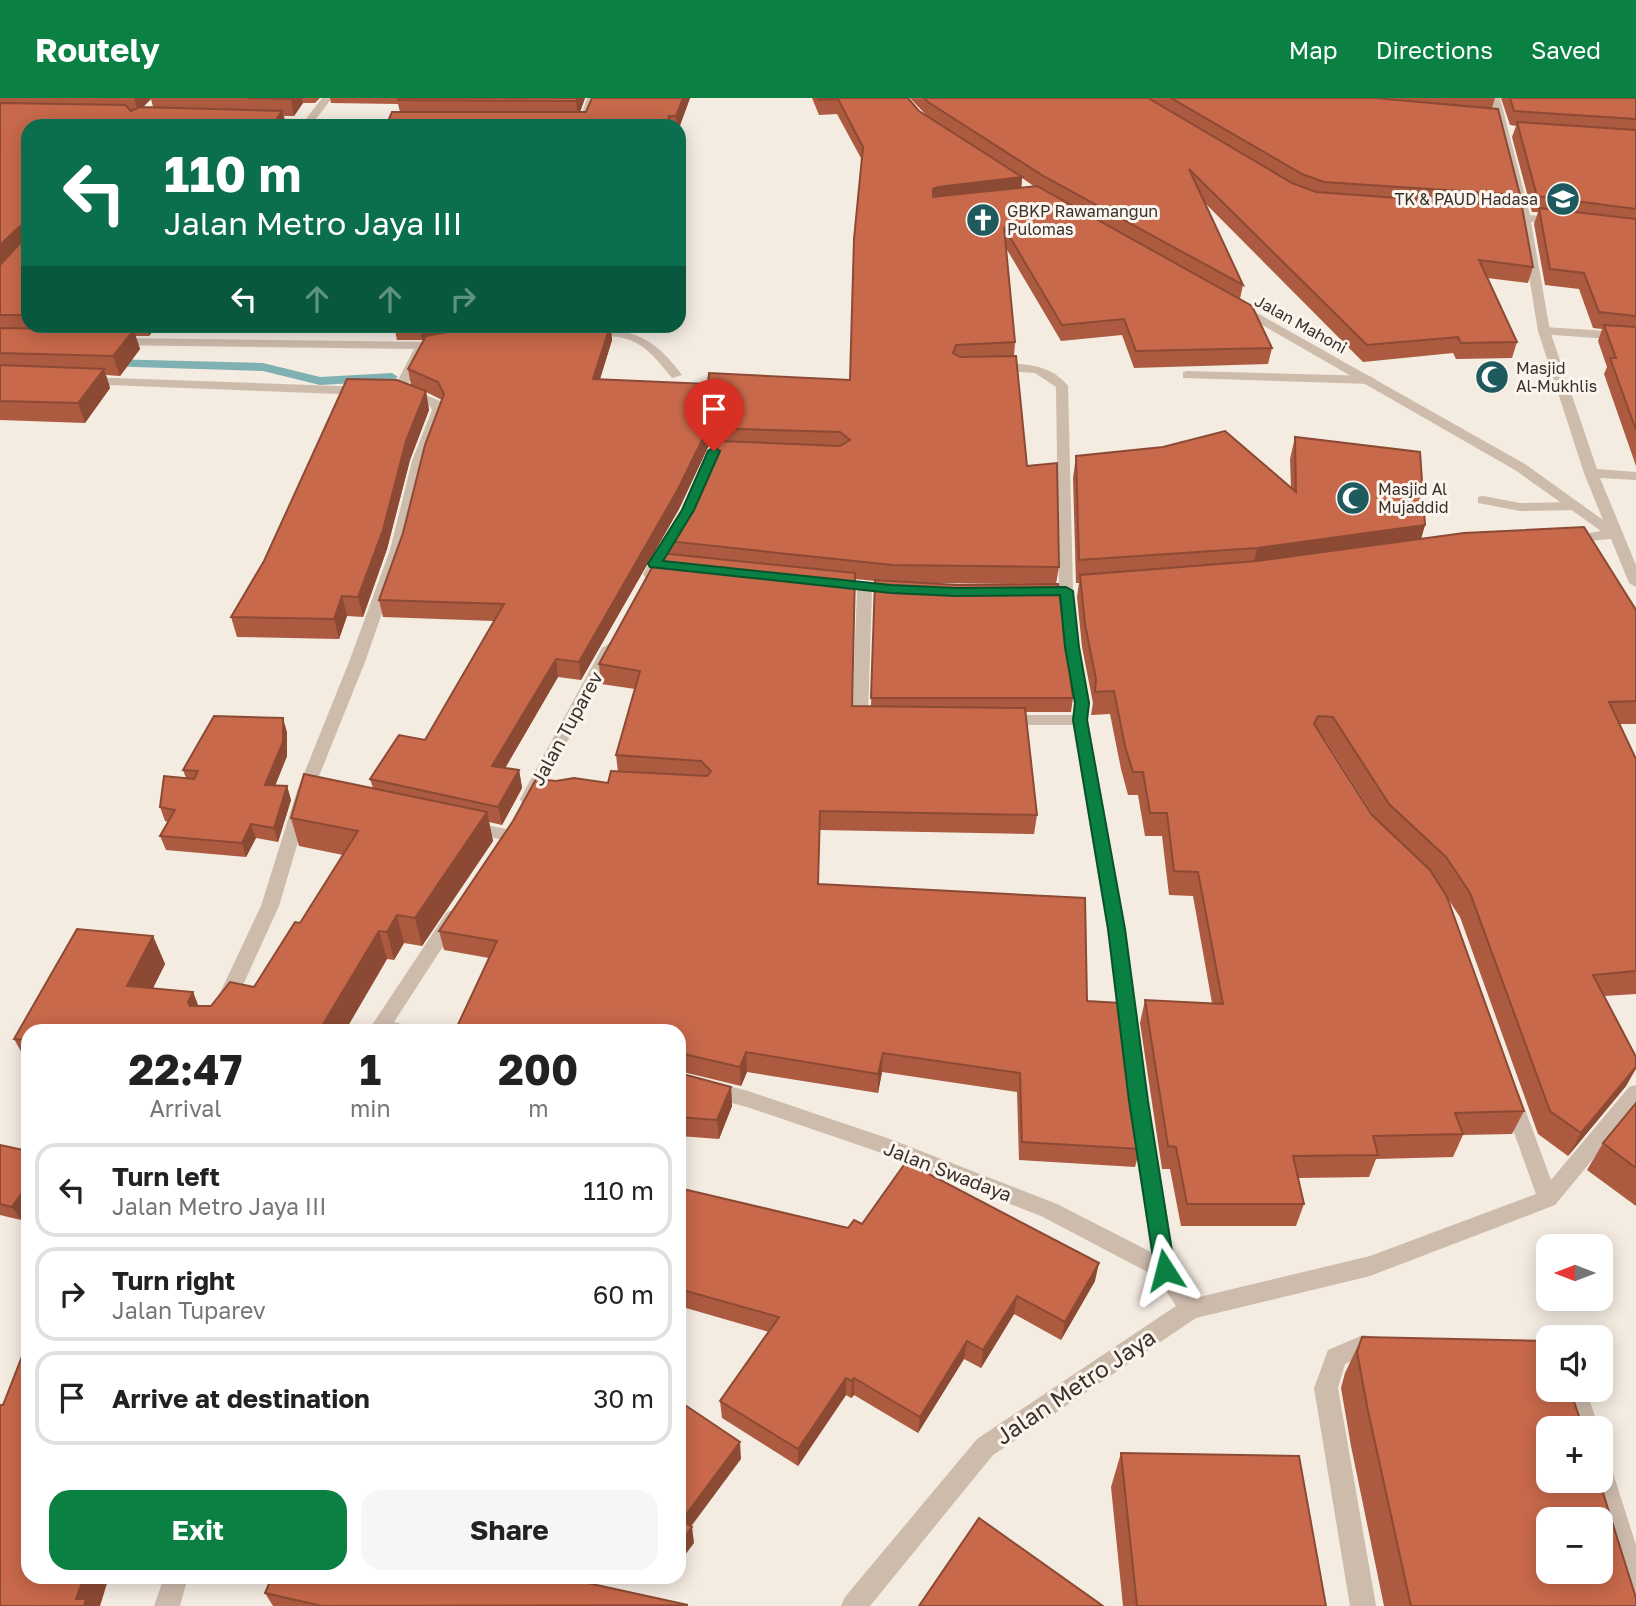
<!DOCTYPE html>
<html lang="en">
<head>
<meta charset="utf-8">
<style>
	body { margin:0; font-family:"Golos Text",sans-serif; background:#f6f6f6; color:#222; height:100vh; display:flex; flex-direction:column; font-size:26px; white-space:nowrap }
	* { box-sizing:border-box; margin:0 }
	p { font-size:23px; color:#767676 }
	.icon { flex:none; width:38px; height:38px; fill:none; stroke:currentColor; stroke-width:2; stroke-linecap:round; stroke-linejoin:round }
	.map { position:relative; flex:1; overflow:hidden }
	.drawer { position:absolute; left:21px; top:926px; width:665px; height:560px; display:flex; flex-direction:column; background:#fff; border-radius:21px; box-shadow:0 4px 18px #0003 }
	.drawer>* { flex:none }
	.guide { position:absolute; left:21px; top:21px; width:665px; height:214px; border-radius:21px; box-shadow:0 4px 18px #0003; background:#0b6e4f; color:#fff; overflow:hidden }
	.needle { width:46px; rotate:270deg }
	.tools { position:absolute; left:1536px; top:1136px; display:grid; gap:14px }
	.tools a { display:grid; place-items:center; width:77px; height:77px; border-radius:14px; background:#fff; box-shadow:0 4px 18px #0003; font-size:35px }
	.pin { position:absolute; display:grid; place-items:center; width:60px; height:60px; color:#fff; margin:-72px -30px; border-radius:50% 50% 50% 0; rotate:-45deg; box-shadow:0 0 7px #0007 }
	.pin .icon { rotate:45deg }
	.me { position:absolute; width:77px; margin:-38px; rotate:351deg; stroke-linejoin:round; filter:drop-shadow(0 0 5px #0008) }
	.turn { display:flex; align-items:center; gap:24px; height:147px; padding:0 28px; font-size:32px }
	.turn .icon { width:91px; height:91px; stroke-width:2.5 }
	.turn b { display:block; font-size:49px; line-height:60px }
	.lanes { display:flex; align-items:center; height:66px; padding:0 28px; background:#0003; justify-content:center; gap:35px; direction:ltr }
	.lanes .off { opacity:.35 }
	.eta { display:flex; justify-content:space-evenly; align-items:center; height:119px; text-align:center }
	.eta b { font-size:42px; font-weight:700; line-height:49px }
	.button { display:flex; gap:14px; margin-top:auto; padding:14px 28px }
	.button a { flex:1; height:80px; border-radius:21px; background:#0b8043; color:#fff; font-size:28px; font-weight:700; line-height:80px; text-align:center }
	.button a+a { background:#f6f6f6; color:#222 }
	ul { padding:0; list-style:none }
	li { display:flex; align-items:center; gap:21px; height:94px; margin:0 14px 10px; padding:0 14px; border:4px solid #e0e0e0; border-radius:21px }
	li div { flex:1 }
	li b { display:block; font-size:26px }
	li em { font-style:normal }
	header { display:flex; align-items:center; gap:42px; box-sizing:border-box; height:98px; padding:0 35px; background:#0b8043; color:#fff }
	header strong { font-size:33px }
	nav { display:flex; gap:38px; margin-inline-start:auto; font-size:24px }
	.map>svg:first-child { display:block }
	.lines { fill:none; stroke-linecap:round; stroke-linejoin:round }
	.stream { fill:#7fb0b2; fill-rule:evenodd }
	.lane { fill:#cdbbac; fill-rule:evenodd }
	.street { fill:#cdbbac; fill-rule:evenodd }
	.wall { fill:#ac5a40; fill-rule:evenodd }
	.shaded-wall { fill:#8c4a34 }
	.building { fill:#c8694b; stroke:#8c4a34; stroke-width:2; fill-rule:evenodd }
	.route { fill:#0b8043; stroke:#07532c; stroke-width:2 }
	.labels { text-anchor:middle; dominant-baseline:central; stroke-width:6; stroke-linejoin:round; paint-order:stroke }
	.far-poi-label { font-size:16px; fill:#3b302b; stroke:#fbf5ee; text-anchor:start }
	.far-street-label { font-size:16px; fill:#3b302b; stroke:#fbf5ee }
	.street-label { font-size:19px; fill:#3b302b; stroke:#fbf5ee }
	.near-street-label { font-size:23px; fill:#3b302b; stroke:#fbf5ee }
</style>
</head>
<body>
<header>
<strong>Routely</strong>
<nav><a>Map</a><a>Directions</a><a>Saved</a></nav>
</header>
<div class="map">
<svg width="1636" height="1508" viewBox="0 0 1636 1508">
	<rect width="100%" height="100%" fill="#f4ebe1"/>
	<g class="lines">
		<!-- stream -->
		<polygon class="stream" points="106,261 263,265 320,279 392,275 398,279 392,283 320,287 263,273 102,268 102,262"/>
		<!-- lane -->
		<g class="lane">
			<polygon points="1544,229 1624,234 1630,238 1624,242 1540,236 1540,230"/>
			<polygon points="1187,273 1370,278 1376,282 1370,286 1183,280 1183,274"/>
			<polygon points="1483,398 1520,405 1577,404 1584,408 1577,412 1520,413 1478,405 1478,399"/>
			<polygon points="1363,1237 1385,1240 1388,1247 1385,1254 1364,1257 1345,1266 1338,1290 1376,1508 1350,1508 1314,1290 1328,1252"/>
			<polygon points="1563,1292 1586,1292 1599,1330 1575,1330"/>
			<polygon points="1601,1363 1609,1367 1613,1375 1636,1447 1636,1499 1627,1495 1623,1486 1591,1382 1601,1382"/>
		</g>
		<!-- street -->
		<g class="street">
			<polygon points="322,0 332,0 316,21 409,22 414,25 409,28 262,26 257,23 262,20 306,21"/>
			<polygon points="587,0 597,0 588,28 578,28"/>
			<polygon points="1490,0 1500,0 1530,117 1558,120 1563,123 1558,126 1531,124 1550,233 1597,371 1636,374 1636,382 1600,380 1636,467 1636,489 1629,485 1611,441 1564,445 1564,439 1601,433 1515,372 1231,209 1241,206 1525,366 1603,422 1584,375 1538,233 1520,123 1497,118 1502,115 1519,116"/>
			<path d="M588 229C635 232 654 239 682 277L672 280C657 262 643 242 618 239 607 237 595 238 584 236L582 233Z"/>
			<polygon points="115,240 430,244 436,248 426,252 407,289 440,303 444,312 426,363 404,452 365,564 313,693 279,808 222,933 202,933 261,808 297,693 349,564 390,452 412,363 432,312 430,308 402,299 394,290 414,251 111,247 109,244"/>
			<path d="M995 265C1022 266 1050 265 1068 288L1073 493 1079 549 1090 605 1088 622 1125 831 1148 1003 1176 1169 1195 1200 1370 1158 1536 1096 1502 1001 1505 995 1512 993 1519 995 1551 1082 1629 989 1636 987V1009L1555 1107 1370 1178 1196 1220 993 1357 870 1508H841L845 1499 977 1341 1176 1208 1157 1179 1041 1118 876 1053 747 1009 679 991V975L748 993 890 1041 1057 1106 1151 1154 1128 1003 1107 831 1073 627H1003L995 622 1003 617H1073L1074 605 1063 549 1059 493 1056 289 1035 275 991 272V266Z"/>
			<polygon points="86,279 366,289 372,293 366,297 82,286 82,280"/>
			<polygon points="714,349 739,350 746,354 739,358 719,357 695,412 657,476 655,479 645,479 643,476 681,412 707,353"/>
			<polygon points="830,481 896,487 903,491 896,495 872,493 868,617 876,618 878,622 876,626 860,627 852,622 857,492 825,488 825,482"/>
			<polygon points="610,545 618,550 536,701 534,705 522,705 520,701 602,550"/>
			<polygon points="469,723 514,733 517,737 508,743 463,733 460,729"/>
			<polygon points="453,812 459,814 462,819 394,924 409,928 412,933 368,933 447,814"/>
			<polygon points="164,1479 188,1479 180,1508 154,1508"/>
		</g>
	</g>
	<!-- wall -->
	<g class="wall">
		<path d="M0 0H320L315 5H303L294 18H284L286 28H28V228H157L149 238H135L140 251 120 278 106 277 110 290 85 325 0 322ZM151 1 153 9H143Z"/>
		<polygon points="330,0 585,0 580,14 586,14 592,0 690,0 679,30 679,28 386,28 400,14 398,6 331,5"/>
		<path d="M812 0H908L919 13 926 17 910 0H1495L1492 10 1520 97 1517 109 1533 169 1528 185 1487 180 1517 244 1512 260 1456 261 1453 255 1363 264 1204 104 1243 187 1240 201 1272 250 1268 266 1134 270 1122 237 1061 243 1006 150 1015 244 1014 258 1027 368 1059 469 1056 486 1073 600 1071 614H1025L1037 717 1034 736 820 732 818 786 1087 903 1140 1051 1135 1069 1019 1062 1017 994 882 974 878 995 747 974 741 988 679 973V933L489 860 444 852 439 833 556 683 608 685 618 674 616 657 635 591 601 586 599 566 668 456 667 443 696 396 718 348 709 347 679 411 581 582 558 579 505 670 519 672 522 690 502 727 489 724 493 743 422 848 404 845 394 862 387 861 345 933H28V966L14 941 153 838 165 866 153 890 193 894 198 908H211L254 889 300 825 343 757 299 748 291 720 373 690 370 681 425 642 494 523 383 519 379 502 403 435 442 302 426 294 429 312 410 362 387 451 363 519 347 518 339 541 237 539 231 519 411 287 408 271 424 242H397L394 228H617L616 230H611L612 242 600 281 708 286 850 282 862 62 837 16 819 17ZM1022 80 1035 89 1021 90ZM855 481 875 483 871 608H852ZM922 485 1031 486 957 487Z"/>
		<polygon points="1501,0 1636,0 1636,368 1604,276 1607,269 1598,243 1602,231 1593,230 1579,191 1545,187 1534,126 1538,114 1532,114 1512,39 1516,28 1510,27"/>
		<path d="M1295 339 1425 427 1421 441 1636 512V626H1620L1636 661V896L1604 898 1636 959V971L1626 988 1568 1058 1538 1036 1460 819 1434 780 1524 1013 1512 1036 1463 1037 1453 1059 1376 1061 1369 1079 1298 1080 1304 1106 1296 1128H1181L1170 1071H1162L1140 925 1145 902 1212 905 1193 798 1169 797 1162 738H1145L1138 697H1128L1121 671 1110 616 1091 617 1093 605 1082 549 1077 499 1079 485H1076L1073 380 1076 358 1291 390 1290 361ZM1325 642 1326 643 1375 720 1372 717Z"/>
		<polygon points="287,634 287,658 275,687 287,688 291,702 278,744 256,740 246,759 166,752 160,738 168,724 165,723 160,709 186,680 183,672"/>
		<polygon points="679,975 731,989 732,1008 719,1041 679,1038"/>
		<polygon points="1636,1005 1636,1108 1587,1072 1603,1045"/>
		<polygon points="0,1047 21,1122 0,1117"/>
		<polygon points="679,1090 848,1130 862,1126 1095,1183 1061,1242 1014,1216 981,1270 964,1261 918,1335 854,1297 851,1300 846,1297 798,1368 722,1320 720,1303 769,1234 679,1208"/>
		<polygon points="1362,1239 1636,1508 1384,1508 1351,1348 1341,1290 1345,1275"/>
		<polygon points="1121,1355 1326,1508 1123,1508 1111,1389"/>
		<polygon points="658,1479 669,1479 665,1484"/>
		<polygon points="265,1495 688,1508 273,1508"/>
	</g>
	<!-- shaded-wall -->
	<g class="shaded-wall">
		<polygon points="134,0 151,0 151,1 138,14"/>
		<polygon points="291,0 302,0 303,5 294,18 291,1"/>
		<polygon points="578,0 585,0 578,20 576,3"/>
		<polygon points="683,0 690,0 679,30 679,28 677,28 676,18"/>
		<polygon points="282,13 286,28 272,28"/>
		<polygon points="1022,79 1021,94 932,106 933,91 938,89"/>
		<polygon points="20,128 26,146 0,172 0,147"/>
		<polygon points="146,228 157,228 149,238"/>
		<polygon points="419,228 492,228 486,230 422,242"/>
		<polygon points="610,228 612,242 595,297 593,281"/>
		<polygon points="134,232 140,251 120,278 113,258"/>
		<polygon points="104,271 110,290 85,325 78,305"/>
		<polygon points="426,293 429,312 410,362 387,451 363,519 358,499 406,343"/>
		<polygon points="708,330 709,347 679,411 581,582 579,564"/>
		<polygon points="1425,427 1418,450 1252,472 1257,450"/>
		<polygon points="342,498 347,518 339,541 334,521"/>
		<polygon points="556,561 558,579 496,686 492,668"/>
		<polygon points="283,620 287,634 287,658 270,701 265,687"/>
		<polygon points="519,672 522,690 502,727 498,709"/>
		<polygon points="287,688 291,702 278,744 274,730"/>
		<polygon points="487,714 493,743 422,848 415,820"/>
		<polygon points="251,726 256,740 246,759 242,745"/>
		<polygon points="397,817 404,845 394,862 387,834"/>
		<polygon points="379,833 387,861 345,933 319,933"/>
		<polygon points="153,838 165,866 140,916 127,888"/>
		<polygon points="193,894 204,922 200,932 188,904"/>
		<polygon points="746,954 747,974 741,988 740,969"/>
		<polygon points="883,955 882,974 878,995 878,976"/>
		<polygon points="1636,969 1626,988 1568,1058 1581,1035"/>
		<polygon points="731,989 732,1008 719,1041 717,1022"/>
		<polygon points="28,1086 28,1111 21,1122 12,1109"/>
		<polygon points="1099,1165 1095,1183 1061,1242 1065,1224"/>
		<polygon points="1017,1198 1014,1216 981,1270 983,1252"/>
		<polygon points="967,1243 964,1261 918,1335 920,1319"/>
		<polygon points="846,1280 846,1297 798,1368 798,1351"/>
		<polygon points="854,1280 854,1297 851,1300 852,1283"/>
		<polygon points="740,1344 741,1361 684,1438 682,1422"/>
		<polygon points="692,1429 694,1445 679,1465 679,1447"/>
		<polygon points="84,1479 109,1479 100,1508 82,1508 76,1501"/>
	</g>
	<!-- building -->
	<g class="building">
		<polygon points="247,0 291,0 291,1"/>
		<polygon points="399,0 578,0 576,3 398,2"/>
		<polygon points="592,0 683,0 676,18 669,18 667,28 386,28 392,14 586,14"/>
		<polygon points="818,0 908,0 919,13 1022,79 938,89 933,91 933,99 1037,88 1252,208 1272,250 1136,253 1124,221 1062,227 1004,129 1015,244 956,247 953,255 960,259 1016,258 1027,368 1057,365 1059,469 892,467 667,443 696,396 720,343 840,348 850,342 840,334 708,330 677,393 579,564 556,561 492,668 519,672 498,709 370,681 399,637 425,642 504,506 379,502 403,435 425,347 444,296 438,284 408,271 426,238 481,228 610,228 593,281 708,286 709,275 850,282 854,141 863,49 838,1 819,2"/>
		<polygon points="924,0 1148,0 1292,85 1316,94 1522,109 1533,169 1479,162 1517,244 1461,245 1458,239 1367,247 1189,71 1243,187 1045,79 928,4"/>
		<polygon points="1171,0 1375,0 1498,11 1520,97 1324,84 1302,76"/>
		<polygon points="1510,0 1636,0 1636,21 1514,13"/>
		<polygon points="0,5 125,7 131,13 140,9 282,13 272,28 28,28 28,217 0,217 0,167 24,141 24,128 20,128 0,147"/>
		<polygon points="1517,24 1636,32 1636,111 1537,98"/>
		<polygon points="1539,110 1636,121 1636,218 1599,214 1584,175 1550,171"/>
		<polygon points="1604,227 1636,229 1636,332 1610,260 1616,260"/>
		<polygon points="0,230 134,232 113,258 0,255"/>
		<polygon points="0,267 104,271 78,305 0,303"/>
		<polygon points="347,281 397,282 426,293 406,343 383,432 358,499 342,498 334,521 231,519 264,463"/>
		<polygon points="1225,333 1296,394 1295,339 1420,354 1425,427 1257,450 1079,462 1076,358 1163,349"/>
		<polygon points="1584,429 1636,512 1636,603 1609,604 1636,661 1636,873 1593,877 1636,959 1636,969 1581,1035 1550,1013 1470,795 1446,759 1389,706 1333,619 1318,618 1314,626 1372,717 1430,772 1447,799 1524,1013 1455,1015 1463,1036 1373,1038 1378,1057 1293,1058 1304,1106 1187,1106 1176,1049 1168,1048 1145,902 1223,906 1198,774 1174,773 1167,715 1150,715 1143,674 1133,674 1125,648 1114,593 1095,594 1096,581 1085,526 1080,477 1257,463 1464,435"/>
		<polygon points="660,455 855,475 852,608 1025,610 1037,717 820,713 818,786 1085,800 1087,903 1120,905 1140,1051 1022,1044 1020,975 883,955 878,976 746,954 740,969 679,955 679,933 455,933 497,843 439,833 513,723 536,681 556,683 574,680 608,685 611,673 707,678 711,673 701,663 616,657 640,573 599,566"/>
		<polygon points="875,482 957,487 1058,486 1073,600 871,600"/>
		<polygon points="214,618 283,620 283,644 265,687 287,688 274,730 251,726 242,745 160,738 175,712 160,709 164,678 194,681 198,673 183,672"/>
		<polygon points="304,676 487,714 415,820 397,817 387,834 379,833 319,933 28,933 28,942 14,941 77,831 153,838 127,888 193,894 188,904 190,908 211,908 230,884 254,889 295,824 300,825 358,733 291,720"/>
		<polygon points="679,975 731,989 717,1022 679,1019"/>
		<polygon points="1636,1005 1636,1070 1603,1045"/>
		<polygon points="0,1047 28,1053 28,1086 12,1109 0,1106"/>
		<polygon points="906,1064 1099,1165 1065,1224 1017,1198 983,1252 967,1243 920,1319 854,1280 852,1283 846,1280 798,1351 720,1303 779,1219 679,1191 679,1090 848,1130 854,1122 862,1126"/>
		<path d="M1362 1239 1549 1243V1292H1570L1583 1330H1549V1382H1599L1636 1500V1508H1411L1368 1313 1357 1254ZM1549 1421H1601V1474H1549Z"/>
		<polygon points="28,1243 28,1479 84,1479 76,1501 86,1501 84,1508 0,1508 0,1307 3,1307"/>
		<polygon points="679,1303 740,1344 682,1422 692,1429 679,1447"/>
		<polygon points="1121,1355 1299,1358 1326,1508 1137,1508"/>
		<polygon points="979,1420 1103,1508 919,1508"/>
		<polygon points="272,1479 560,1479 688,1507 322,1508 265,1495"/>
	</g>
	<!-- route -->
	<polygon class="route" points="714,349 720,353 694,412 663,463 891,487 956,490 1066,489 1073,493 1079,549 1089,605 1087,622 1125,831 1148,1003 1175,1172 1172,1178 1165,1181 1158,1178 1155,1172 1129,1003 1108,831 1073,622 1075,605 1065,549 1060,497 956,498 891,495 650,469 648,466 682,412 708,353"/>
	<!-- icons -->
	<defs>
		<g id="school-disc" transform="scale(1.75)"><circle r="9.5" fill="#1f5a5e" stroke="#fbf5ee"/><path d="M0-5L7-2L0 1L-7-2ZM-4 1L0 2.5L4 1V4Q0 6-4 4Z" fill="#fff"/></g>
		<g id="church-disc" transform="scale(1.75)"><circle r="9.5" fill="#1f5a5e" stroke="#fbf5ee"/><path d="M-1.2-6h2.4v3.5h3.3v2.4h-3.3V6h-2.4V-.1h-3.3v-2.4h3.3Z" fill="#fff"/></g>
		<g id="mosque-disc" transform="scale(1.75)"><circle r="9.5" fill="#1f5a5e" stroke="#fbf5ee"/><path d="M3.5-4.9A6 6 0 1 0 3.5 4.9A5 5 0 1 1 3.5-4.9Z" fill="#fff"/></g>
	</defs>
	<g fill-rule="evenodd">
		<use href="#school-disc" x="1563" y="101"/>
		<use href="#church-disc" x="983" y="122"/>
		<use href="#mosque-disc" x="1492" y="279"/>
		<use href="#mosque-disc" x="1353" y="400"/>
	</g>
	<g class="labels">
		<!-- far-poi labels -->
		<g class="far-poi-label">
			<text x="1538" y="101" text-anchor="end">TK &amp; PAUD Hadasa</text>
			<text x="1007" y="113">GBKP Rawamangun<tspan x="1007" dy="18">Pulomas</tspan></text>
			<text x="1516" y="270">Masjid<tspan x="1516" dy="18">Al-Mukhlis</tspan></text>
			<text x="1378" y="391">Masjid Al<tspan x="1378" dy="18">Mujaddid</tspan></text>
		</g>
		<!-- far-street labels -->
		<g class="far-street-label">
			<text transform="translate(1301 226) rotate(29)">Jalan Mahoni</text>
		</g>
		<!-- street labels -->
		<g class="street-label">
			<text transform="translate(566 630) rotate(-61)">Jalan Tuparev</text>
			<text transform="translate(948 1073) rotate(21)">Jalan Swadaya</text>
		</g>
		<!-- near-street labels -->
		<g class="near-street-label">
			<text transform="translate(1075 1288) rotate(-34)">Jalan Metro Jaya</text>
		</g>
	</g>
</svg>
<div class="tools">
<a><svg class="needle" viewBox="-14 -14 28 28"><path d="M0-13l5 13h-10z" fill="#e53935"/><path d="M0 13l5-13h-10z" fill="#767676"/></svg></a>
<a><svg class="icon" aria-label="sound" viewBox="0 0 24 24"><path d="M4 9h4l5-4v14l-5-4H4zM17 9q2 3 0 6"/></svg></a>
<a>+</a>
<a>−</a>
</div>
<div class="pin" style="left:714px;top:353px;background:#d93025"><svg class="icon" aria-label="arrive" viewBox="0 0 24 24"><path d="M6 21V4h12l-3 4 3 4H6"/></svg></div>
<svg class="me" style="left:1165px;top:1172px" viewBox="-20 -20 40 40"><path d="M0-17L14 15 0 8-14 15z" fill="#0b8043" stroke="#fff" stroke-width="4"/></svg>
<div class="guide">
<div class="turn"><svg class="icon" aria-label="left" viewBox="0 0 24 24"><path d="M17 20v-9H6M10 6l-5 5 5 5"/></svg><div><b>110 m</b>Jalan Metro Jaya III</div></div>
<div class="lanes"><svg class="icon" aria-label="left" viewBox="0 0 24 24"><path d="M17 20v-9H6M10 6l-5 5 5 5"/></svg><svg class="icon off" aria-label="ahead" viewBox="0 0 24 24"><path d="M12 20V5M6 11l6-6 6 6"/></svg><svg class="icon off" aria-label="ahead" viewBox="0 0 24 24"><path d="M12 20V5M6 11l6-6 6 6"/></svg><svg class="icon off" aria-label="right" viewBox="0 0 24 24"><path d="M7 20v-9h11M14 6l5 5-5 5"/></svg></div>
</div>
<section class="drawer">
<div class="eta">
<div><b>22:47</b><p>Arrival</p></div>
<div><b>1</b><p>min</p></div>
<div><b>200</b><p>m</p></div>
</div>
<ul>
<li><svg class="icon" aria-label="left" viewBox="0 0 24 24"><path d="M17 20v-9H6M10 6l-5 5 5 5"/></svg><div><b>Turn left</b><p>Jalan Metro Jaya III</p></div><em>110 m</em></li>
<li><svg class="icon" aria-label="right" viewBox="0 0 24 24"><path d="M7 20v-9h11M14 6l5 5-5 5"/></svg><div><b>Turn right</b><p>Jalan Tuparev</p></div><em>60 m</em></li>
<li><svg class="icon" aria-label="arrive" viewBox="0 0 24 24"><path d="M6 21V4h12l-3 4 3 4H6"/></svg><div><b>Arrive at destination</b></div><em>30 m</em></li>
</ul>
<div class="button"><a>Exit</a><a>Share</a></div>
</section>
</div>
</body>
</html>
